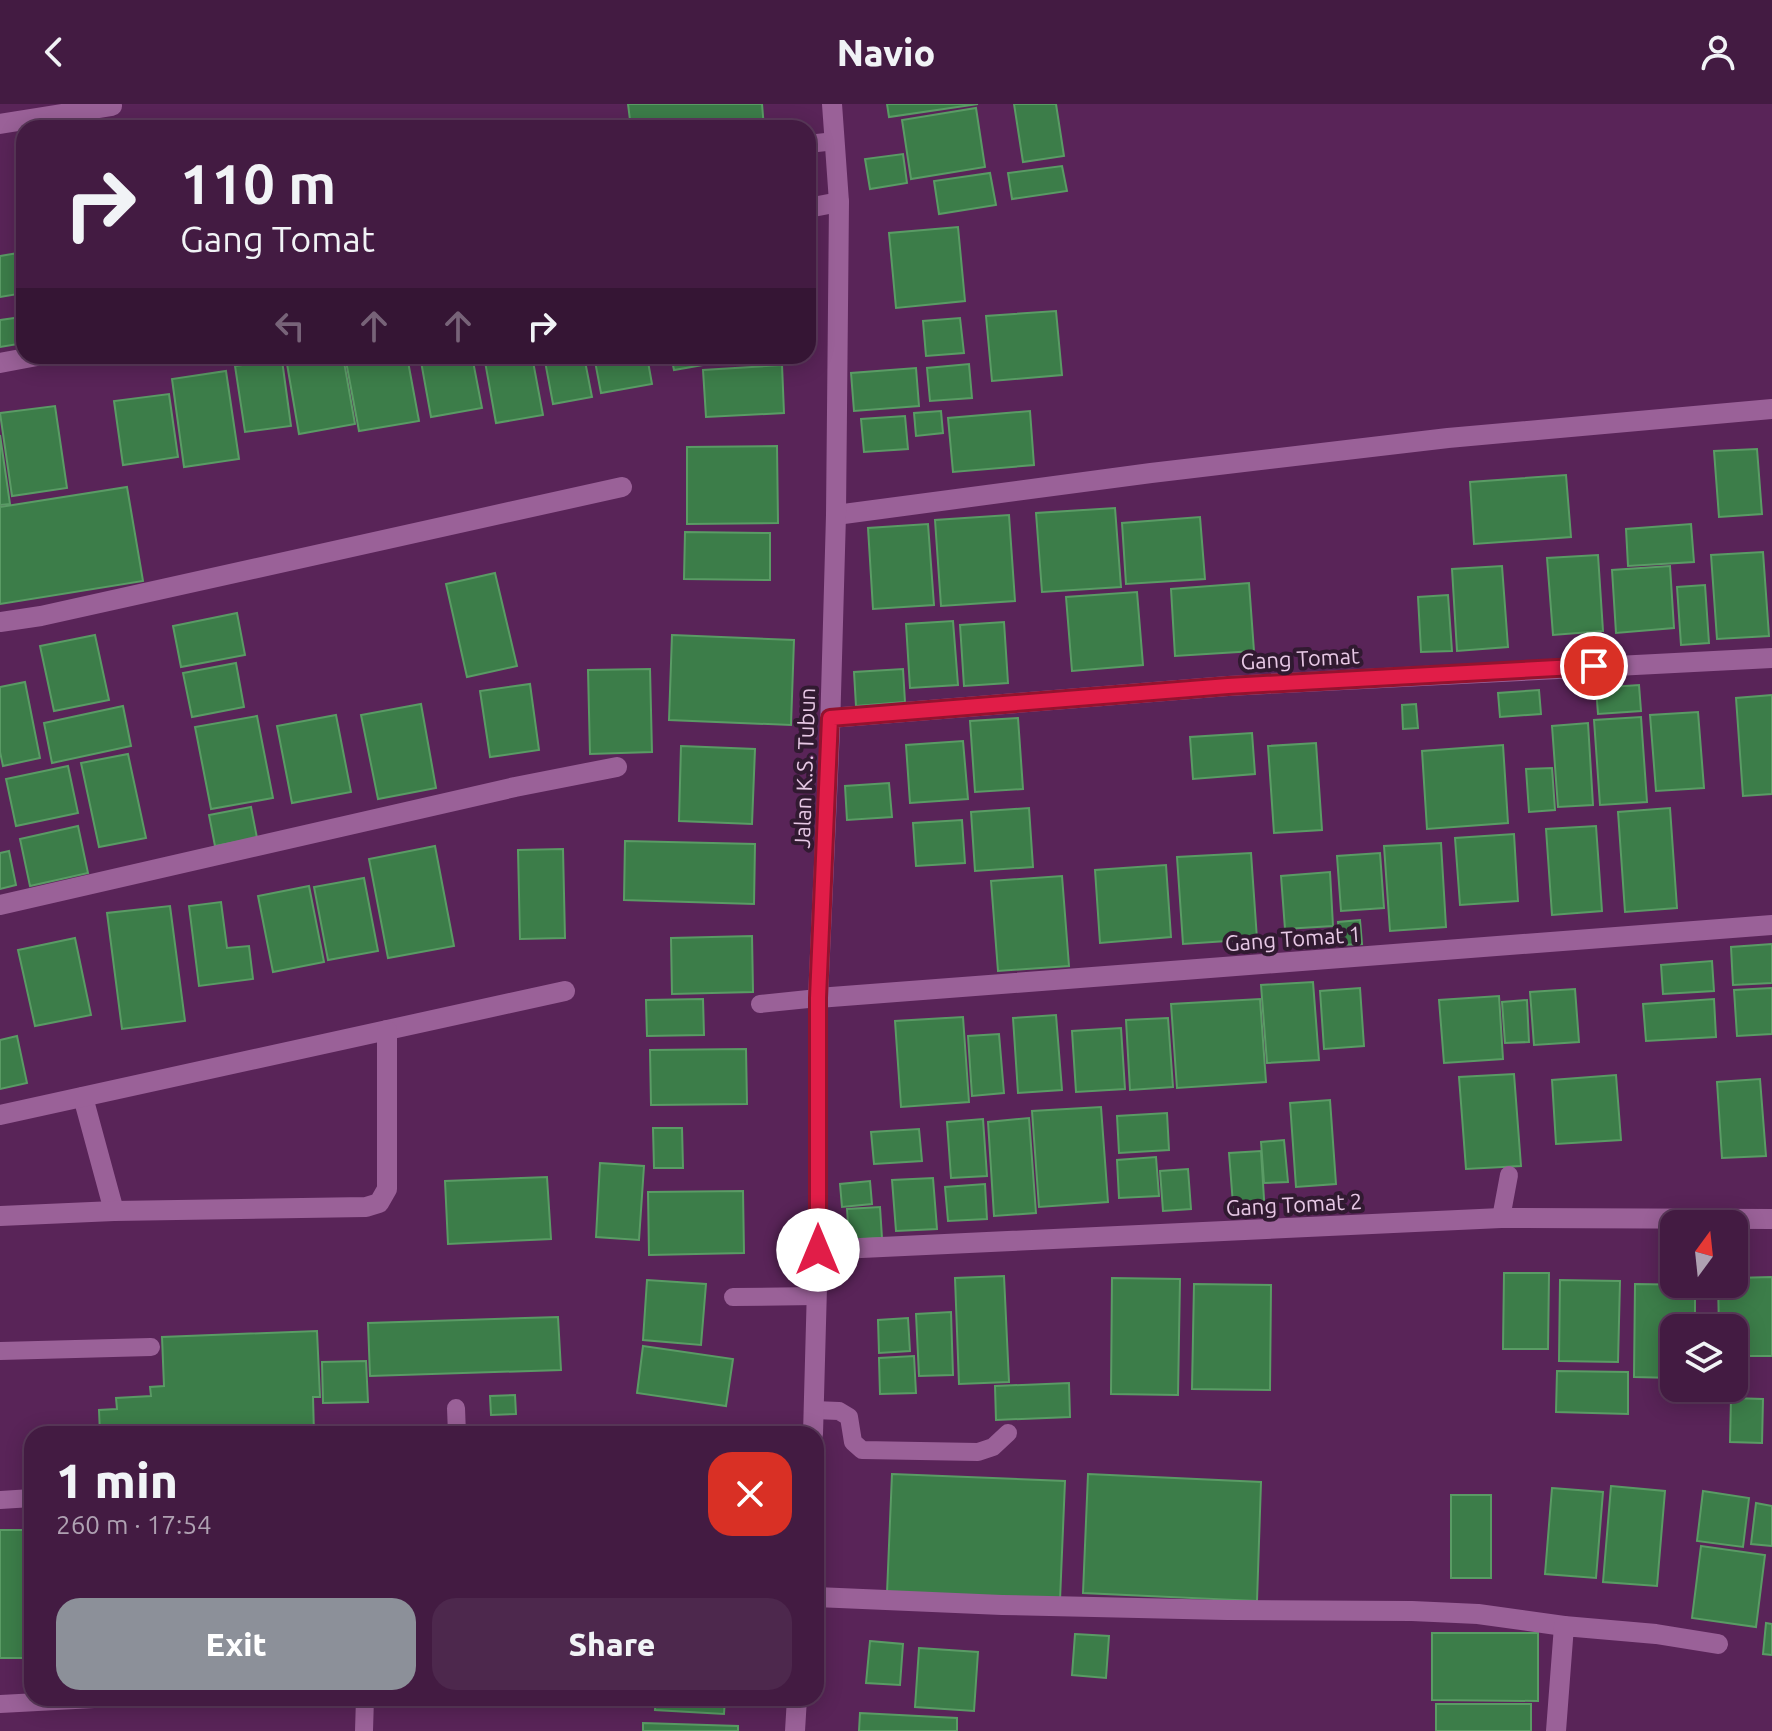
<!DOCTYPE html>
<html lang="en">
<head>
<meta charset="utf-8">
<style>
	body { margin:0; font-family:Ubuntu,sans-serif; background:#4d284d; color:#f1f3f6; height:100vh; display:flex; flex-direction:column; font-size:30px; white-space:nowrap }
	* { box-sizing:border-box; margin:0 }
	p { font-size:26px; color:#afa1b2 }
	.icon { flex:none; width:44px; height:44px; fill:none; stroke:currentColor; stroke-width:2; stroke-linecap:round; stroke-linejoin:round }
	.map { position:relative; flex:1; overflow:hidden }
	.sheet { position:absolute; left:24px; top:1322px; width:800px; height:280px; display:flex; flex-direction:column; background:#431b42; border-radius:24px; box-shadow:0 4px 20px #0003,0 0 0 2px #5b395b }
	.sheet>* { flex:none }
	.banner { position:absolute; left:16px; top:16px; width:800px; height:244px; border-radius:24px; box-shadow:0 4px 20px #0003,0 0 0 2px #5b395b; background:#431b42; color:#f1f3f6; overflow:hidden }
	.needle { width:52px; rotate:15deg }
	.buttons { position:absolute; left:1660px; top:1106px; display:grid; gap:16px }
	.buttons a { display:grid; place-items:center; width:88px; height:88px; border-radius:16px; background:#431b42; box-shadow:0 4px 20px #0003,0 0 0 2px #5b395b; font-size:40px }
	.pin { position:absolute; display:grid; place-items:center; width:68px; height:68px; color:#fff; margin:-34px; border:4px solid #fff; border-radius:50%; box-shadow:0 2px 8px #0007 }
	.me { position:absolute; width:88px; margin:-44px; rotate:0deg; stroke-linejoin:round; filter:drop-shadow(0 0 6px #0008) }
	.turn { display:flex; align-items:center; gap:28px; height:168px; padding:0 32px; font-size:36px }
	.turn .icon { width:104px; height:104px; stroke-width:2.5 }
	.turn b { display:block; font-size:56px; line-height:68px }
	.lanes { display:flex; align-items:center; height:76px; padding:0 32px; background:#0003; justify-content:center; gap:40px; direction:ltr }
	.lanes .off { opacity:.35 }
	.round { display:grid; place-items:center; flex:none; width:84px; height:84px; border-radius:24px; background:#4d284d }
	.overview { display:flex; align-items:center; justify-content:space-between; height:136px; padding:0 32px }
	h1 { font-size:48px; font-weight:800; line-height:60px }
	.cta { display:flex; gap:16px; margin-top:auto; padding:16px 32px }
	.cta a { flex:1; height:92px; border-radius:24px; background:#8c9099; color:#fff; font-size:32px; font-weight:800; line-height:92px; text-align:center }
	.cta a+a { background:#4d284d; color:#f1f3f6 }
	header { display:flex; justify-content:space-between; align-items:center; height:104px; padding:0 32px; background:#431b42; font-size:36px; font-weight:800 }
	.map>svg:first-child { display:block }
	.building { fill:#3c7d49; stroke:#5a9b65; stroke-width:2 }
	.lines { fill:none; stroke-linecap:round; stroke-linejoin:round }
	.service { stroke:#9a6198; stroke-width:18 }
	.minor { stroke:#9a6198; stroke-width:20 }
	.route-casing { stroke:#92132f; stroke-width:20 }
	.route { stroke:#e11d48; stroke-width:14 }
	.labels { text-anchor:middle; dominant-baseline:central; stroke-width:8; stroke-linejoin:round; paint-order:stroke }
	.street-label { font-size:22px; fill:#e7c8e5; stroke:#311a31 }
</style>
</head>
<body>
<header><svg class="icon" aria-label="back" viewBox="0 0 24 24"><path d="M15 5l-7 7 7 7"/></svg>Navio<svg class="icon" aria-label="person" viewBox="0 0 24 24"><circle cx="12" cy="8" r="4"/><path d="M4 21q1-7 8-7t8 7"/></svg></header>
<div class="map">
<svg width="1772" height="1627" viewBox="0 0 1772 1627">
	<rect width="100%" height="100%" fill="#592458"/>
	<!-- building -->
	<g class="building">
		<polygon points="628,0 762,0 764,24 631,24"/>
		<polygon points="887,0 978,0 889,13"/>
		<polygon points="1014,0 1056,0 1064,52 1023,58"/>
		<polygon points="976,4 985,63 911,75 902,16"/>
		<polygon points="903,50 907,79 870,85 865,55"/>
		<polygon points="1062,62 1067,87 1012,95 1008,69"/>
		<polygon points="990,69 996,101 939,110 934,77"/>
		<polygon points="958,123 965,197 896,204 889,129"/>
		<polygon points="24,148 24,189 0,193 0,152"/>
		<polygon points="1056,207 1062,271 992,277 986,212"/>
		<polygon points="22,213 24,239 0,243 0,216"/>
		<polygon points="960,214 964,249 926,252 923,217"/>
		<polygon points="333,252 343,252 355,320 299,330 287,260"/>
		<polygon points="345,252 407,252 419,317 359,327"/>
		<polygon points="420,252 472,252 482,304 431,313"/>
		<polygon points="484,252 532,252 543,311 496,319"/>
		<polygon points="544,252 584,252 592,293 553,300"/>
		<polygon points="594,252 647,252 652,280 601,289"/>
		<polygon points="671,252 707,252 709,260 674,266"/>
		<polygon points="282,256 291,322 245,328 235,262"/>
		<polygon points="969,260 972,294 930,297 927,264"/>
		<polygon points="782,261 784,309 706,313 703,266"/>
		<polygon points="916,264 919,302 854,307 851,269"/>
		<polygon points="226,267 239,355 184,363 172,275"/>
		<polygon points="169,290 178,353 123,361 114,297"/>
		<polygon points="55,302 67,384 12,392 0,309"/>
		<polygon points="941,307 943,329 916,332 914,309"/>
		<polygon points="1030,307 1034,361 953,368 948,314"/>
		<polygon points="905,312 908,345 864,348 861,315"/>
		<polygon points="0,331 10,400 0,401"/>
		<polygon points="777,342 778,419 687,420 687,343"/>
		<polygon points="1757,345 1762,410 1719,413 1714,347"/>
		<polygon points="1566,371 1571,433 1474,440 1470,378"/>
		<polygon points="127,383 143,477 0,500 0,403"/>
		<polygon points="1115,404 1121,483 1042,488 1036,409"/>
		<polygon points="1009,411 1015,497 941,502 935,416"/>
		<polygon points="1200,413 1205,475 1126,480 1122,419"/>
		<polygon points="928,420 934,501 873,505 868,424"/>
		<polygon points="1691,420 1694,458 1628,462 1626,425"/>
		<polygon points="685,428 770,429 770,476 684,475"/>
		<polygon points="1763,448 1769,532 1717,535 1711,451"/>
		<polygon points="1598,451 1603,527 1553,531 1547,454"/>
		<polygon points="1502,462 1508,543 1457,547 1452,465"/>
		<polygon points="1670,462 1674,524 1616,529 1612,466"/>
		<polygon points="495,469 517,562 467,573 446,480"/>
		<polygon points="1249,479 1254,547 1175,552 1171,485"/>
		<polygon points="1705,481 1709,539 1681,541 1677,483"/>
		<polygon points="1137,488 1143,561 1072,567 1066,493"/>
		<polygon points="1448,491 1452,547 1421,548 1418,493"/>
		<polygon points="237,509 245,551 181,563 173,522"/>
		<polygon points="953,517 958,581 910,584 906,520"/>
		<polygon points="1004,518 1008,579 964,582 960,521"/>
		<polygon points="95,531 109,596 54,607 40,542"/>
		<polygon points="672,531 794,536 791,621 669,616"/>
		<polygon points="236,559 244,603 192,613 183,569"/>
		<polygon points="650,565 652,648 590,650 588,566"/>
		<polygon points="903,565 905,598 856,602 854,568"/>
		<polygon points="25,578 40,654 3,662 0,648 0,583"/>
		<polygon points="530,580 539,646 490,653 480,587"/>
		<polygon points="1639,581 1641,607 1598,610 1596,584"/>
		<polygon points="1539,586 1541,610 1500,613 1498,589"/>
		<polygon points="1772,591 1772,690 1743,692 1736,594"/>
		<polygon points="421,600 436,684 378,695 361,611"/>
		<polygon points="1416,600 1418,624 1403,625 1402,601"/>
		<polygon points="123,602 131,642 52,659 44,619"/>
		<polygon points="1698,608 1704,684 1656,687 1650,611"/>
		<polygon points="336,611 351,688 292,699 277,622"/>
		<polygon points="257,612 273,694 211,705 195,623"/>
		<polygon points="1641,613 1647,698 1600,701 1594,616"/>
		<polygon points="1018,614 1023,685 975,688 970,617"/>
		<polygon points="1588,619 1593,701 1558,703 1552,622"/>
		<polygon points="1252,629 1255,670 1193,675 1190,633"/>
		<polygon points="963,637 968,695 910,699 906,641"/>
		<polygon points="1316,639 1322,726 1274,729 1268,642"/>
		<polygon points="1503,641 1508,719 1427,725 1422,647"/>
		<polygon points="681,642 755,645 752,720 679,717"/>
		<polygon points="128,650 146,734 99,743 81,659"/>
		<polygon points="68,662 78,709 16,722 6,675"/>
		<polygon points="1552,664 1555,706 1529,708 1526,665"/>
		<polygon points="889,679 892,713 847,716 845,682"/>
		<polygon points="251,703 257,734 215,742 209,711"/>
		<polygon points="1029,704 1033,763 975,767 971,708"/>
		<polygon points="1670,704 1677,804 1625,808 1618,708"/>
		<polygon points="962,716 965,759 916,762 913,719"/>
		<polygon points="78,722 88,769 30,782 20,735"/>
		<polygon points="1596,722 1602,807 1552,811 1546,725"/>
		<polygon points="1514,730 1518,797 1460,801 1455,734"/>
		<polygon points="625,737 755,740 754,800 624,796"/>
		<polygon points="1441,739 1446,823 1390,827 1384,742"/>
		<polygon points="435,742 454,842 388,854 369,755"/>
		<polygon points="563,745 565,834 520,835 518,746"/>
		<polygon points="9,747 16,781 0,785 0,749"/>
		<polygon points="1251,749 1257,835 1183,840 1177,753"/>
		<polygon points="1380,749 1384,804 1341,807 1337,752"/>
		<polygon points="1166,761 1171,833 1100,839 1095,766"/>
		<polygon points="1330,768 1333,822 1285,825 1281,772"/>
		<polygon points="1062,772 1069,862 998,867 991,777"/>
		<polygon points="364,774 378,847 328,856 314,783"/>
		<polygon points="309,782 324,858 273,868 258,792"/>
		<polygon points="221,798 227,844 249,842 253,875 199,882 189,802"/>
		<polygon points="170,802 185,917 122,925 107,809"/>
		<polygon points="1360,816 1362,840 1340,841 1338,818"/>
		<polygon points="752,832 753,888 672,890 671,834"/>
		<polygon points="75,834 91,911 35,922 18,846"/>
		<polygon points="1772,840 1772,879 1733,881 1731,843"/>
		<polygon points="1712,857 1714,887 1663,890 1661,861"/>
		<polygon points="1313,878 1319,956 1267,959 1261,881"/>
		<polygon points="1360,884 1364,942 1324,945 1320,887"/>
		<polygon points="1772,884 1772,930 1737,932 1734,886"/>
		<polygon points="1575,885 1579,938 1534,941 1530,888"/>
		<polygon points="1499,892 1503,955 1444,959 1439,896"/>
		<polygon points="703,895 704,931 647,932 646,896"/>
		<polygon points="1260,895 1266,978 1177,984 1171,900"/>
		<polygon points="1714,895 1716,933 1646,937 1643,900"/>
		<polygon points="1527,896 1529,938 1505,939 1502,898"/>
		<polygon points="1056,911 1062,986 1018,989 1013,914"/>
		<polygon points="963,913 969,998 901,1003 895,917"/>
		<polygon points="1168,914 1173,983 1130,986 1126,916"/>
		<polygon points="1121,924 1125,985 1076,988 1072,927"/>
		<polygon points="999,930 1004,989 972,992 968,932"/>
		<polygon points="17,932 27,979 0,985 0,936"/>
		<polygon points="746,945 747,1000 651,1001 650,946"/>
		<polygon points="1514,970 1521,1062 1466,1065 1459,973"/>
		<polygon points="1616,971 1621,1036 1556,1040 1552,976"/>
		<polygon points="1760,975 1766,1052 1722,1054 1717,978"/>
		<polygon points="1330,996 1336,1080 1296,1083 1290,999"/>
		<polygon points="1101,1003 1108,1098 1039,1103 1032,1007"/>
		<polygon points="1167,1009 1169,1046 1119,1049 1117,1012"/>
		<polygon points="1029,1014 1036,1109 994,1112 988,1018"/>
		<polygon points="983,1015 987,1072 951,1074 947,1018"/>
		<polygon points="653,1024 682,1024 683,1064 654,1064"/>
		<polygon points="919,1025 922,1057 874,1060 871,1028"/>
		<polygon points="1284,1036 1288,1078 1264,1079 1261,1038"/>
		<polygon points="1261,1047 1265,1111 1234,1113 1229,1049"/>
		<polygon points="1156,1053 1159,1092 1119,1094 1117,1056"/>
		<polygon points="600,1059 644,1062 639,1136 596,1133"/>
		<polygon points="1188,1065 1191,1105 1163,1107 1160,1067"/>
		<polygon points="547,1073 551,1135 448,1140 445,1077"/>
		<polygon points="933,1074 937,1125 896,1127 892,1076"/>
		<polygon points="870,1077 872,1100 842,1103 840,1080"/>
		<polygon points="985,1080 987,1115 948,1117 945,1083"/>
		<polygon points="743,1087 744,1149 649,1151 648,1088"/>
		<polygon points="880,1103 882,1134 849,1136 847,1105"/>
		<polygon points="1504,1169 1549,1169 1548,1245 1503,1245"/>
		<polygon points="1004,1172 1009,1278 959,1280 955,1174"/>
		<polygon points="1772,1173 1772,1252 1734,1252 1734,1224 1719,1224 1718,1180 1734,1180 1734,1174"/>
		<polygon points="1112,1174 1180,1175 1178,1291 1111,1290"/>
		<polygon points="647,1176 706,1180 701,1241 643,1236"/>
		<polygon points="1560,1176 1620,1177 1618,1258 1559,1257"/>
		<polygon points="1194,1180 1271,1181 1270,1286 1192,1285"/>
		<polygon points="1635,1180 1695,1181 1695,1224 1674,1224 1674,1274 1634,1273"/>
		<polygon points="951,1208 953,1271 919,1272 916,1210"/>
		<polygon points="558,1213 561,1266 370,1272 368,1219"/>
		<polygon points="908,1214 910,1247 879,1249 878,1216"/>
		<polygon points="317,1227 320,1293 313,1293 314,1330 100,1330 99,1306 117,1305 116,1294 151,1292 150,1283 164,1282 162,1233"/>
		<polygon points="643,1242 733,1255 726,1302 637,1289"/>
		<polygon points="914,1252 916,1289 880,1290 879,1254"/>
		<polygon points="366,1257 368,1298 323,1299 322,1258"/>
		<polygon points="1557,1267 1628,1268 1628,1310 1556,1308"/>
		<polygon points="1069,1279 1070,1313 996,1316 995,1282"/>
		<polygon points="515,1291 516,1310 491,1311 490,1292"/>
		<polygon points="1731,1294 1763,1295 1762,1339 1730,1338"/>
		<polygon points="892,1370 1065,1377 1060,1496 887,1489"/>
		<polygon points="1088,1370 1261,1378 1257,1497 1083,1489"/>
		<polygon points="1611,1382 1665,1387 1657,1482 1603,1478"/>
		<polygon points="1552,1384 1603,1388 1596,1474 1545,1470"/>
		<polygon points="1703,1387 1749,1394 1743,1443 1697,1437"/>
		<rect x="1451" y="1391" width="40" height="83"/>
		<polygon points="1756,1399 1772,1402 1772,1442 1751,1440"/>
		<rect x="0" y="1426" width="32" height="128"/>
		<polygon points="1701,1442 1765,1451 1756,1523 1692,1514"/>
		<polygon points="1766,1519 1772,1520 1772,1551 1763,1550"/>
		<polygon points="1432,1529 1538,1529 1538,1597 1432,1596"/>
		<polygon points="1075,1530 1109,1532 1106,1574 1072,1571"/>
		<polygon points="870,1537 903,1540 900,1581 866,1579"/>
		<polygon points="919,1544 978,1548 974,1607 915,1603"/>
		<polygon points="656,1594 725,1594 724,1610 655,1606"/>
		<rect x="1436" y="1600" width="95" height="27"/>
		<polygon points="860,1609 957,1614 957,1627 859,1627"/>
		<polygon points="643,1619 738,1622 738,1627 643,1627"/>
	</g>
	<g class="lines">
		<!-- service -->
		<g class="service">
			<polyline points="808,40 835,37"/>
			<polyline points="760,900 818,894"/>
			<polyline points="1501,1114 1509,1071"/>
			<polyline points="733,1193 816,1192"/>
			<polyline points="0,1247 151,1243"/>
			<polyline points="456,1304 457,1330"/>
			<polyline points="814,1306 839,1307 849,1313 853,1338 862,1346 978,1348 993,1343 1008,1329"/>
			<polyline points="0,1396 32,1394"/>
			<polyline points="0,1600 113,1594"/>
			<polyline points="364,1627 365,1594"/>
		</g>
		<!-- minor -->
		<g class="minor">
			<polyline points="0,20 112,2"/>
			<polyline points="808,104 839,98"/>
			<polyline points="0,259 37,252"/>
			<polyline points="836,411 1151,369 1448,334 1772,305"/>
			<polyline points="0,518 41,512 622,383"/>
			<polyline points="830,614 1228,582 1772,554"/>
			<polyline points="0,801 515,683 617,663"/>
			<polyline points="818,894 1772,821"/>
			<polyline points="83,993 114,1107"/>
			<polyline points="0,1011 565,887"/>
			<polyline points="0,1112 114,1107 366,1103 379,1099 387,1085 387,926"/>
			<polyline points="818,1146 1501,1114 1772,1115"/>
			<polyline points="813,1330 818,1146 818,894 830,626 836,411 839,98 832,0"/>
			<polyline points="816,1493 1002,1501 1227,1506 1412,1507 1478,1510 1564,1522"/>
			<polyline points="795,1627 797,1594"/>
			<polyline points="1556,1627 1564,1522 1656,1530 1718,1540"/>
		</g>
	</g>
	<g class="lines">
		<!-- route casing -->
		<g class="route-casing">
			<polyline id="route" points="818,1146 818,894 830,614 1228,582 1594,562"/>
		</g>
		<!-- route -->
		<use href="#route" class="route"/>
	</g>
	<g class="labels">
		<!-- street labels -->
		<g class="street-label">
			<text transform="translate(1300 554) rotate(-3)">Gang Tomat</text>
			<text transform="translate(804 664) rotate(-88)">Jalan K.S. Tubun</text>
			<text transform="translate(1293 834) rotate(-4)">Gang Tomat 1</text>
			<text transform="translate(1294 1100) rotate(-3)">Gang Tomat 2</text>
		</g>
	</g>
</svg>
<div class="buttons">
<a><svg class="needle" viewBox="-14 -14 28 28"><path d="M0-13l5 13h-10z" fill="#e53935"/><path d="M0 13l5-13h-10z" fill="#afa1b2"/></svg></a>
<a><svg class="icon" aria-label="layers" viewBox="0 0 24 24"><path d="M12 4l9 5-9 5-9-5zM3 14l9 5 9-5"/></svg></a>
</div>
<div class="pin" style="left:1594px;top:562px;background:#d93025"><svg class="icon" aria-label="arrive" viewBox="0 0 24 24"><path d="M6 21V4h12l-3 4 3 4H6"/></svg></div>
<svg class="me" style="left:818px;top:1146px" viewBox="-20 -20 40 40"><circle r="19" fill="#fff"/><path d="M0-13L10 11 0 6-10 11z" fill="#e11d48"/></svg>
<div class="banner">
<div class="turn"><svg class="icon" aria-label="right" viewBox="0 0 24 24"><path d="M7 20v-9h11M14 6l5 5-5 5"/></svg><div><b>110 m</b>Gang Tomat</div></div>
<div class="lanes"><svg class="icon off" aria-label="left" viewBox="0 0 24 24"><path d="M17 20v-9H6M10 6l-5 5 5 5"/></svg><svg class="icon off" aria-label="ahead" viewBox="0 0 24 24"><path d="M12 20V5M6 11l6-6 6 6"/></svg><svg class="icon off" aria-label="ahead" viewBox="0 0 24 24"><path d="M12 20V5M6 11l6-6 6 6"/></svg><svg class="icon" aria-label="right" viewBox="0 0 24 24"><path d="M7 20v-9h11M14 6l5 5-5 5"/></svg></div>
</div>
<section class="sheet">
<div class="overview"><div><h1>1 min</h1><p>260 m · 17:54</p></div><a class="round" style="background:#d93025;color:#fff"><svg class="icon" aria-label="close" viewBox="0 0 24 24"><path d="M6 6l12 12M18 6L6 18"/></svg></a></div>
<div class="cta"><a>Exit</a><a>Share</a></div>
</section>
</div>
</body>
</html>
